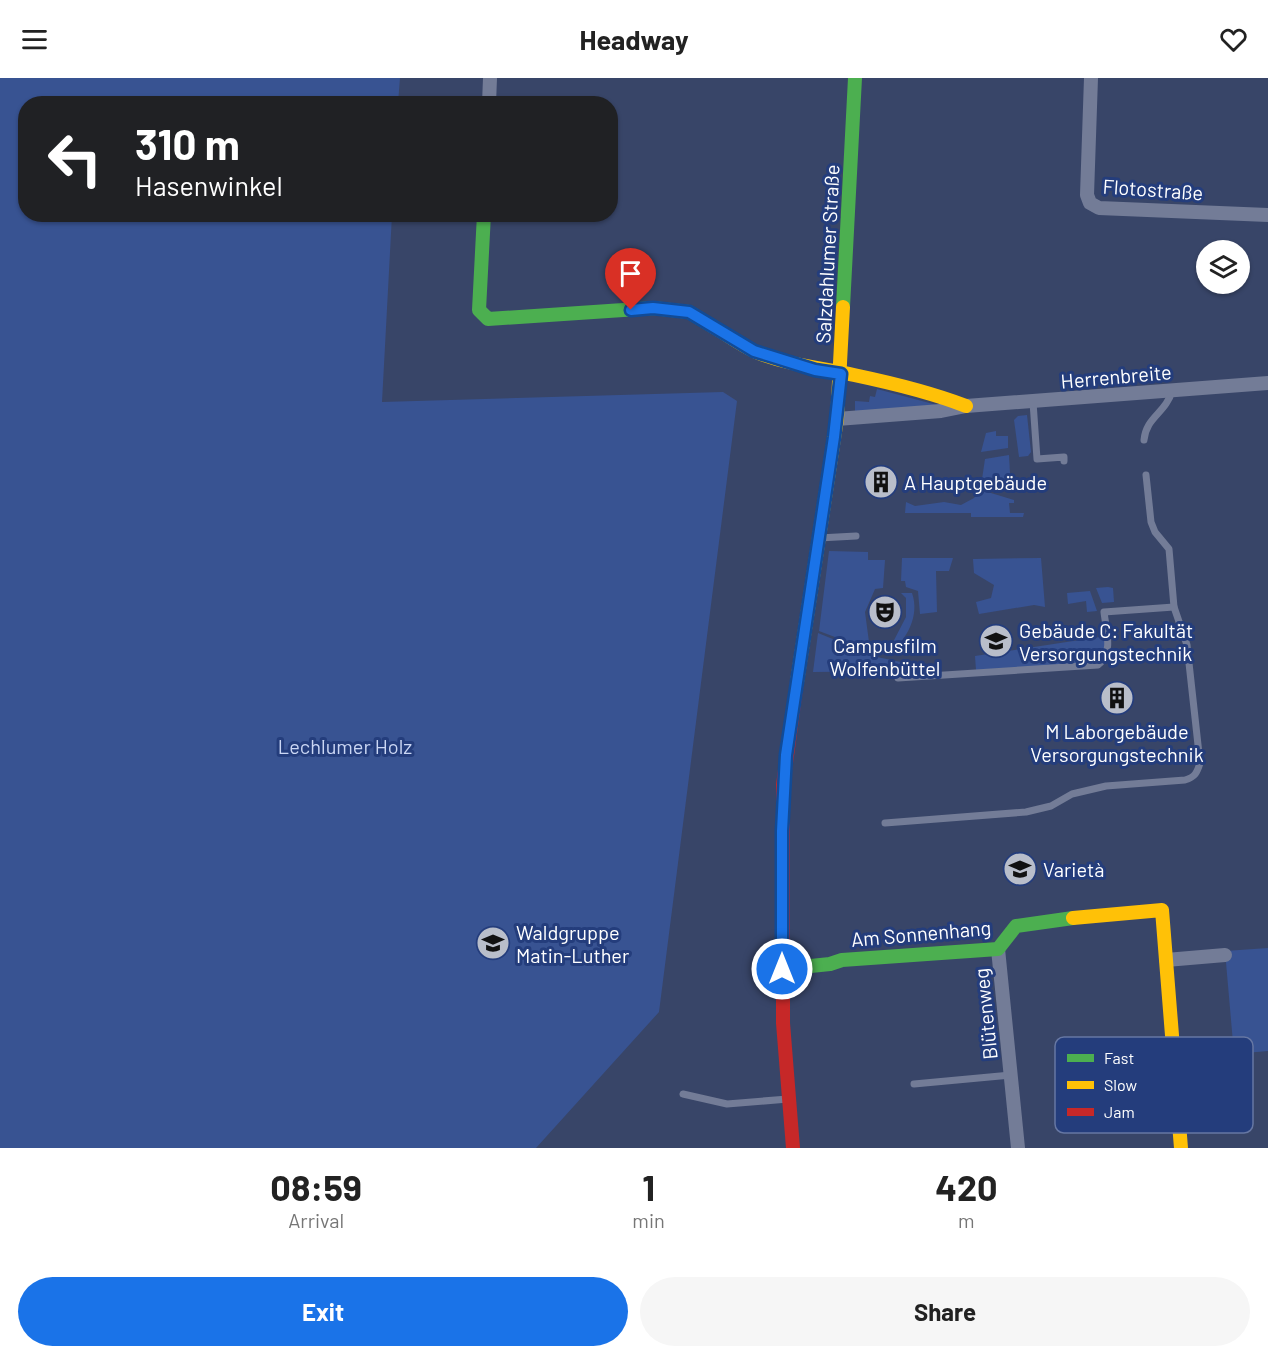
<!DOCTYPE html>
<html lang="en">
<head>
<meta charset="utf-8">
<style>
	body { margin:0; font-family:Barlow,sans-serif; background:#f6f6f6; color:#222; height:100vh; display:flex; flex-direction:column; font-size:22px; white-space:nowrap }
	* { box-sizing:border-box; margin:0 }
	p { font-size:20px; color:#767676 }
	.icon { flex:none; width:33px; height:33px; fill:none; stroke:currentColor; stroke-width:2; stroke-linecap:round; stroke-linejoin:round }
	.map { position:relative; height:1070px; overflow:hidden }
	.sheet { display:flex; flex-direction:column; background:#fff; flex:1 }
	.sheet>* { flex:none }
	.hud { position:absolute; left:18px; top:18px; width:600px; height:126px; border-radius:24px; box-shadow:0 2px 4px #0004; background:#202124; color:#fff; overflow:hidden }
	.buttons { position:absolute; left:1196px; top:162px; display:grid; gap:12px }
	.buttons a { display:grid; place-items:center; width:54px; height:54px; border-radius:50%; background:#fff; box-shadow:0 2px 4px #0004; font-size:30px }
	.pin { position:absolute; display:grid; place-items:center; width:51px; height:51px; color:#fff; margin:-62px -26px; border-radius:50% 50% 50% 0; rotate:-45deg; box-shadow:0 0 6px #0007 }
	.pin .icon { rotate:45deg }
	.me { position:absolute; width:66px; margin:-33px; rotate:0deg; stroke-linejoin:round; filter:drop-shadow(0 0 4px #0008) }
	.turn { display:flex; align-items:center; gap:21px; height:126px; padding:0 18px; font-size:27px }
	.turn .icon { width:78px; height:78px; stroke-width:2.5 }
	.turn b { display:block; font-size:42px; line-height:51px }
	.eta { display:flex; justify-content:space-evenly; align-items:center; height:102px; text-align:center }
	.eta b { font-size:36px; font-weight:700; line-height:42px }
	.action { display:flex; gap:12px; margin-top:auto; padding:12px 18px }
	.action a { flex:1; height:69px; border-radius:36px; background:#1a73e8; color:#fff; font-size:24px; font-weight:700; line-height:69px; text-align:center }
	.action a+a { background:#f6f6f6; color:#222 }
	header { display:flex; justify-content:space-between; align-items:center; height:78px; padding:0 18px; background:#fff; font-size:27px; font-weight:700 }
	.map>svg:first-child { display:block }
	.green { fill:#385392 }
	.lines { fill:none; stroke-linecap:round; stroke-linejoin:round }
	.lane { stroke:#737c97; stroke-width:7 }
	.street { stroke:#737c97; stroke-width:14 }
	.fast { stroke:#4caf50; stroke-width:14 }
	.slow { stroke:#ffc107; stroke-width:14 }
	.jam { stroke:#c62828; stroke-width:14 }
	.route-casing { stroke:#114b97; stroke-width:15 }
	.route { stroke:#1a73e8; stroke-width:10 }
	.labels { text-anchor:middle; dominant-baseline:central; stroke-width:6; stroke-linejoin:round; paint-order:stroke }
	.street-label { font-size:20px; fill:#fff; stroke:#243d7c }
	.poi-label { font-size:20px; fill:#fff; stroke:#243d7c; text-anchor:start }
	.park-label { font-size:20px; fill:#cbd7f4; stroke:#243d7c }
	.key { fill:#243d7c; stroke:#6677a3; stroke-width:1.5 }
	.key-label { font-size:16px; fill:#fff }
</style>
</head>
<body>
<header><svg class="icon" aria-label="menu" viewBox="0 0 24 24"><path d="M4 6h16M4 12h16M4 18h16"/></svg>Headway<svg class="icon" aria-label="heart" viewBox="0 0 24 24"><path d="M12 20l-8-8c-3-5 5-10 8-4 3-6 11-1 8 4z"/></svg></header>
<div class="map">
<svg width="1268" height="1070" viewBox="0 0 1268 1070">
	<rect width="100%" height="100%" fill="#384568"/>
	<!-- green -->
	<g class="green">
		<polygon points="0,0 400,0 398,25 26,26 26,136 392,137 382,324 723,314 737,323 659,934 536,1070 0,1070"/>
		<polygon points="877,311 937,327 855,338 855,323 869,324 870,318 875,319"/>
		<polygon points="1027,337 1031,374 1028,378 1019,379 1014,342 1018,338"/>
		<polygon points="996,353 996,358 1008,358 1008,370 981,374 986,355"/>
		<polygon points="1009,377 1011,414 981,408 985,381"/>
		<polygon points="981,412 1014,422 1014,425 1009,425 1010,435 1024,435 1023,439 971,439 971,435 905,435 906,424 915,428 944,424 961,427 974,420"/>
		<path d="M829 473 868 474V482H885L883 510 875 511 865 534 869 564 891 568 906 539V520L901 515H912C920 538 907 561 889 576H880L819 553Z"/>
		<polygon points="902,480 953,480 949,493 936,493 937,534 920,536 918,513 906,509 905,503 901,503"/>
		<polygon points="1041,480 1045,529 1034,527 979,536 976,524 991,520 994,507 974,495 973,481"/>
		<polygon points="1108,509 1113,510 1114,524 1102,525 1096,510"/>
		<polygon points="1090,513 1097,533 1087,534 1086,523 1068,526 1067,515"/>
		<polygon points="818,555 877,579 901,584 906,590 904,593 813,594"/>
		<polygon points="1106,558 1107,569 1095,585 976,592 975,578"/>
		<polygon points="1268,870 1268,973 1234,976 1225,873"/>
	</g>
	<g class="lines">
		<!-- lane -->
		<g class="lane">
			<polyline points="1033,324 1037,381 1064,379 1064,383"/>
			<path d="M1144 362C1146 339 1166 335 1172 313"/>
			<polyline points="819,460 856,458"/>
			<path d="M898 600 1098 587C1114 575 1106 552 1104 534L1174 529"/>
			<path d="M885 745 1026 734 1051 728 1072 716 1106 708 1185 702C1195 699 1197 695 1200 685L1187 567 1174 529 1169 471 1155 454 1151 444 1146 397"/>
			<polyline points="914,1006 1011,997"/>
			<polyline points="683,1016 727,1026 788,1021"/>
		</g>
		<!-- street -->
		<g class="street">
			<polyline points="1091,0 1087,117 1090,125 1099,130 1268,137"/>
			<polyline points="489,26 490,0"/>
			<polyline points="837,341 941,333 966,328 1268,305"/>
			<polyline points="998,871 1018,1070"/>
			<polyline points="1166,882 1225,877"/>
		</g>
		<!-- fast -->
		<g class="fast">
			<polyline points="484,136 479,232 488,241 653,230 689,234 712,248"/>
			<polyline points="843,229 855,0"/>
			<polyline points="782,891 830,886 842,882 998,871 1016,848 1073,840"/>
		</g>
		<!-- slow -->
		<g class="slow">
			<path d="M712 248C726 256 741 267 756 274 788 287 821 290 854 297 892 305 930 314 966 328"/>
			<polyline points="797,604 837,341 843,229"/>
			<polyline points="1073,840 1162,832 1181,1070"/>
		</g>
		<!-- jam -->
		<polyline class="jam" points="793,1070 783,945 783,707 797,604"/>
	</g>
	<g class="lines">
		<!-- route casing -->
		<g class="route-casing">
			<polyline id="route" points="631,232 653,230 689,234 754,273 815,292 841,296 834,359 786,677 782,753 782,891"/>
		</g>
		<!-- route -->
		<use href="#route" class="route"/>
	</g>
	<!-- icons -->
	<defs>
		<g id="building-disc" transform="scale(1.725)"><circle r="9.5" fill="#b9beca" stroke="#243d7c"/><path d="M-4-6H4V6H1V3H-1V6H-4ZM-2.5-4.3h1.7v1.8h-1.7ZM.8-4.3h1.7v1.8H.8ZM-2.5-1h1.7V.8h-1.7ZM.8-1h1.7V.8H.8Z" fill="#111"/></g>
		<g id="theatre-disc" transform="scale(1.725)"><circle r="9.5" fill="#b9beca" stroke="#243d7c"/><path d="M-5-5.5Q0-4 5-5.5V0Q5 5 0 6Q-5 5-5 0ZM-3.3-2.5H-1v1.5H-3.3ZM1-2.5H3.3v1.5H1ZM-2.8 1Q0 5.5 2.8 1Z" fill="#111"/></g>
		<g id="university-disc" transform="scale(1.725)"><circle r="9.5" fill="#b9beca" stroke="#243d7c"/><path d="M0-5L7-2L0 1L-7-2ZM-4 1L0 2.5L4 1V4Q0 6-4 4Z" fill="#111"/></g>
		<g id="school-disc" transform="scale(1.725)"><circle r="9.5" fill="#b9beca" stroke="#243d7c"/><path d="M0-5L7-2L0 1L-7-2ZM-4 1L0 2.5L4 1V4Q0 6-4 4Z" fill="#111"/></g>
	</defs>
	<g fill-rule="evenodd">
		<use href="#building-disc" x="881" y="404"/>
		<use href="#theatre-disc" x="885" y="534"/>
		<use href="#university-disc" x="996" y="563"/>
		<use href="#building-disc" x="1117" y="620"/>
		<use href="#school-disc" x="1020" y="791"/>
		<use href="#school-disc" x="493" y="865"/>
	</g>
	<g class="labels">
		<!-- street labels -->
		<g class="street-label">
			<text transform="translate(1153 111) rotate(4)">Flotostraße</text>
			<text transform="translate(827 176) rotate(-87)">Salzdahlumer Straße</text>
			<text transform="translate(1116 298) rotate(-5)">Herrenbreite</text>
			<text transform="translate(921 855) rotate(-5)">Am Sonnenhang</text>
			<text transform="translate(985 936) rotate(-96)">Blütenweg</text>
		</g>
		<!-- poi labels -->
		<g class="poi-label">
			<text x="904" y="404">A Hauptgebäude</text>
			<text x="1019" y="552">Gebäude C: Fakultät<tspan x="1019" dy="23">Versorgungstechnik</tspan></text>
			<text x="885" y="567" text-anchor="middle">Campusfilm<tspan x="885" dy="23">Wolfenbüttel</tspan></text>
			<text x="1117" y="653" text-anchor="middle">M Laborgebäude<tspan x="1117" dy="23">Versorgungstechnik</tspan></text>
			<text x="1043" y="791">Varietà</text>
			<text x="516" y="854">Waldgruppe<tspan x="516" dy="23">Matin-Luther</tspan></text>
		</g>
		<!-- park labels -->
		<g class="park-label">
			<text x="345" y="668">Lechlumer Holz</text>
		</g>
	</g>
	<!-- legend -->
	<rect x="1055" y="959" width="198" height="96" rx="9" class="key"/>
	<rect x="1067" y="976" width="27" height="8" fill="#4caf50"/>
	<rect x="1067" y="1003" width="27" height="8" fill="#ffc107"/>
	<rect x="1067" y="1030" width="27" height="8" fill="#c62828"/>
	<g class="key-label">
		<text x="1104" y="986">Fast</text>
		<text x="1104" y="1013">Slow</text>
		<text x="1104" y="1040">Jam</text>
	</g>
</svg>
<div class="buttons">
<a><svg class="icon" aria-label="layers" viewBox="0 0 24 24"><path d="M12 4l9 5-9 5-9-5zM3 14l9 5 9-5"/></svg></a>
</div>
<div class="pin" style="left:631px;top:232px;background:#d93025"><svg class="icon" aria-label="arrive" viewBox="0 0 24 24"><path d="M6 21V4h12l-3 4 3 4H6"/></svg></div>
<svg class="me" style="left:782px;top:891px" viewBox="-20 -20 40 40"><circle r="17" fill="#1a73e8" stroke="#fff" stroke-width="3"/><path d="M0-11L8 9 0 5-8 9z" fill="#fff"/></svg>
<div class="hud">
<div class="turn"><svg class="icon" aria-label="left" viewBox="0 0 24 24"><path d="M17 20v-9H6M10 6l-5 5 5 5"/></svg><div><b>310 m</b>Hasenwinkel</div></div>
</div>
</div>
<section class="sheet">
<div class="eta">
<div><b>08:59</b><p>Arrival</p></div>
<div><b>1</b><p>min</p></div>
<div><b>420</b><p>m</p></div>
</div>
<div class="action"><a>Exit</a><a>Share</a></div>
</section>
</body>
</html>
